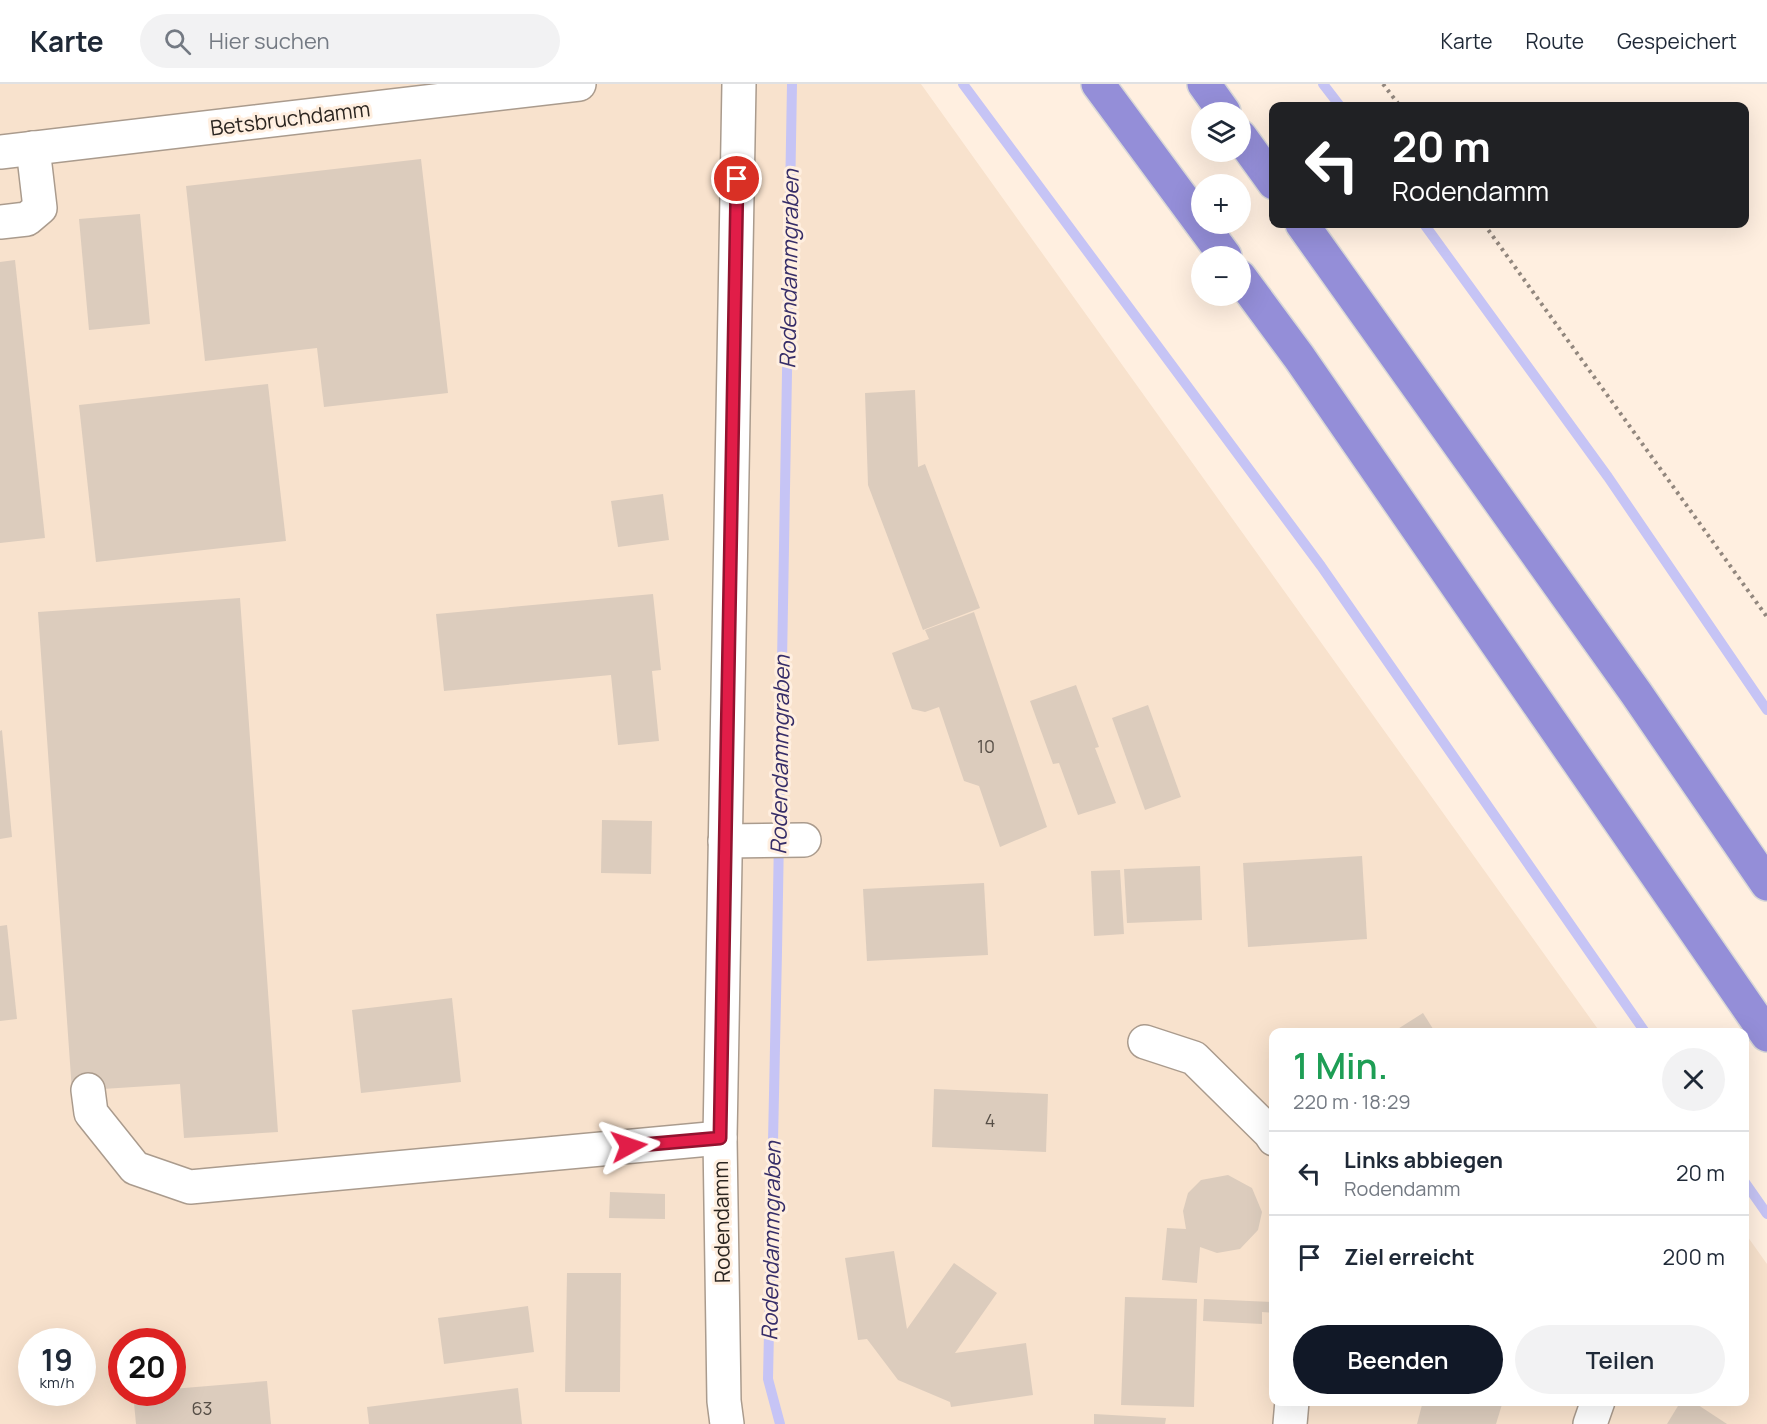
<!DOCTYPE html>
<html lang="de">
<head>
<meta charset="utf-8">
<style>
	body { margin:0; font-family:Manrope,sans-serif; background:#f2f2f3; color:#1f2937; height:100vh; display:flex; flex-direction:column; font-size:22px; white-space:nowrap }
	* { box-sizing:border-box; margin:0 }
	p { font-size:20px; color:#747a83 }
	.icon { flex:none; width:33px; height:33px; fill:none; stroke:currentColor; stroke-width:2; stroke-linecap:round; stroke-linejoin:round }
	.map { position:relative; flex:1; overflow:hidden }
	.panel { position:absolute; left:1269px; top:944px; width:480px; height:378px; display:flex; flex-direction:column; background:#fff; border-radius:12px; box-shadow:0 6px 24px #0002 }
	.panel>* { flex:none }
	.top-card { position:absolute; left:1269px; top:18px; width:480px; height:126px; border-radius:12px; box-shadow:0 6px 24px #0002; background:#202124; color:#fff; overflow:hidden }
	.tools { position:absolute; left:1191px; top:18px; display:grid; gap:12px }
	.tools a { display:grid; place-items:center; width:60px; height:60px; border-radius:50%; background:#fff; box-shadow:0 6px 24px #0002; font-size:30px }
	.speed { position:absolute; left:18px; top:1244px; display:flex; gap:12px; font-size:30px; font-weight:700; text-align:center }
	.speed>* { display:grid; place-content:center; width:78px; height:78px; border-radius:50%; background:#fff; box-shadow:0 6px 24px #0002; line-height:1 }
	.speed small { font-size:15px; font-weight:400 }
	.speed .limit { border:9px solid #d22; background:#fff; color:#111 }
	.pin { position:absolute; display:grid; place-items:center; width:51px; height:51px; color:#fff; margin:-26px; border:3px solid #fff; border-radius:50%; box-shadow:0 2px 6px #0007 }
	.me { position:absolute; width:66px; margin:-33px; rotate:85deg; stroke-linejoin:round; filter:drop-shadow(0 0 4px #0008) }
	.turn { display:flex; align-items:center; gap:21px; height:126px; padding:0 24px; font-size:27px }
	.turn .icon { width:78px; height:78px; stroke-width:2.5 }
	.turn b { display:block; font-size:42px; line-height:51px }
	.round { display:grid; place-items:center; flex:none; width:63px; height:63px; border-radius:32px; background:#f2f2f3 }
	.head { display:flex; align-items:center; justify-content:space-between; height:102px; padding:0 24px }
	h1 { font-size:36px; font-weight:600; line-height:45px; color:#1e9e55 }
	.primary-button { display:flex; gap:12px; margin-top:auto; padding:12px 24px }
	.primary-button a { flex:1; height:69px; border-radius:36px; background:#111827; color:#fff; font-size:24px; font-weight:600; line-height:69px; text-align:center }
	.primary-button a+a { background:#f2f2f3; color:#1f2937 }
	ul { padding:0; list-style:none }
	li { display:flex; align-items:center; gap:18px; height:84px; padding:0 24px; border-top:2px solid #e0e1e3 }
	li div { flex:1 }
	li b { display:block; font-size:22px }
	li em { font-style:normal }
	header { display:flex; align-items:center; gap:36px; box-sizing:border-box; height:84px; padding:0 30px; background:#fff; border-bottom:2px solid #e0e1e3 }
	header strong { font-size:28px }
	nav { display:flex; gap:33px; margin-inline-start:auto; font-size:21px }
	.search { width:420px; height:54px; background:#f2f2f3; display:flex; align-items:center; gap:15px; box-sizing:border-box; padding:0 21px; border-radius:33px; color:#747a83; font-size:22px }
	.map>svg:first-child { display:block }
	.built { fill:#f8e2cd; fill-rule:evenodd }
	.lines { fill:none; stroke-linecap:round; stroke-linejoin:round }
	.stream { stroke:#c6c4f5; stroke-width:10 }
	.building { fill:#dcccbd }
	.minor-casing { stroke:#aa9b8d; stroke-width:36 }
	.highway-casing { stroke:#d9d8d7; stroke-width:36 }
	.path { stroke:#92877e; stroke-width:4; stroke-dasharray:3 4.5; stroke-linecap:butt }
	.minor { stroke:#fff; stroke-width:33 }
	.highway { stroke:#948ed8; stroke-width:33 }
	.route-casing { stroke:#92132f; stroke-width:15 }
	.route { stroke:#e11d48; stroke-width:10 }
	.labels { text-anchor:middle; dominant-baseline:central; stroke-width:6; stroke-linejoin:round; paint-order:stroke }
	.number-label { font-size:18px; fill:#574f47 }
	.street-label { font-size:21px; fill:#2b2520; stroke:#ffefe0 }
	.water-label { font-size:22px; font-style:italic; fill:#362d68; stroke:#ffefe0 }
</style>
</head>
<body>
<header>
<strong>Karte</strong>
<div class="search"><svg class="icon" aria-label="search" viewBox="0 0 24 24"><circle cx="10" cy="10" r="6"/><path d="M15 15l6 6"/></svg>Hier suchen</div>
<nav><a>Karte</a><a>Route</a><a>Gespeichert</a></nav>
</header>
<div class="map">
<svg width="1767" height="1340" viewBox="0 0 1767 1340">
	<rect width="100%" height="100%" fill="#ffefe0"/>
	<!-- built -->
	<path class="built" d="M0 0H921L1600 948H1274V1317H1744L1745 1149 1767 1180V1340H0ZM32 1257H82V1308H32ZM122 1257H172V1308H122Z"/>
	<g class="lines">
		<!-- stream -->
		<g class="stream">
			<polyline points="963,0 1321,482 1645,948"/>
			<polyline points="1323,0 1340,22"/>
			<polyline points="1424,140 1608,393 1767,626"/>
			<polyline points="1744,1097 1767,1130"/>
			<polyline points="780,1340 768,1295 777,868 792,0"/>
		</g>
	</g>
	<!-- building -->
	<g class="building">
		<polygon points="421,75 448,309 324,323 317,264 205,277 186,102"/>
		<polygon points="140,130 150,240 89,246 79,135"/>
		<polygon points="15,176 45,454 0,459 0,178"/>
		<polygon points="268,300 286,457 96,478 79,321"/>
		<polygon points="915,306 918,383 925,380 980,524 923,546 868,401 865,309"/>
		<polygon points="663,410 669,456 618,463 611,417"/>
		<polygon points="653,510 661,586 652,587 659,657 618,661 611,591 444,607 436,530"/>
		<polygon points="240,514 278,1048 184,1054 180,1000 72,1007 38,528"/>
		<polygon points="974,528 1047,743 1000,763 979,702 964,697 939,623 925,628 912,625 892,569 929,555 925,546"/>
		<polygon points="1076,601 1099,663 1095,664 1116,719 1078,731 1059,679 1053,680 1030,617"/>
		<polygon points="1148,621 1181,713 1145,726 1112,634"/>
		<polygon points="2,646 12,753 0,755 0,647"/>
		<polygon points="602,736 652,737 651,790 601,789"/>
		<polygon points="1362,772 1367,855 1248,863 1243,779"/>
		<polygon points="1200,782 1202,836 1127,839 1124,785"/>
		<polygon points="1120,786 1124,850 1094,852 1091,787"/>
		<polygon points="984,799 988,871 867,877 863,805"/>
		<polygon points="7,841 17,935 0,937 0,842"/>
		<polygon points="452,914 461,998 361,1009 352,926"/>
		<polygon points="1423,929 1435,948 1393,948"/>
		<polygon points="934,1005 1048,1010 1046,1068 932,1063"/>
		<polygon points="1228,1091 1252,1104 1262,1128 1258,1146 1240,1165 1217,1169 1200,1163 1197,1199 1162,1196 1167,1144 1186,1145 1183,1127 1188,1109 1201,1096"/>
		<polygon points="610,1108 665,1110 665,1135 609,1134"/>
		<polygon points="894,1167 907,1245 954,1179 997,1209 955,1269 1026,1259 1033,1311 951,1323 950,1318 898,1296 867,1255 858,1256 845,1174"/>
		<polygon points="567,1189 621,1189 620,1308 565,1308"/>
		<polygon points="1125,1213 1197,1215 1194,1323 1121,1321"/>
		<polygon points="1204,1215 1274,1218 1274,1229 1262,1228 1262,1240 1203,1237"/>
		<polygon points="528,1222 534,1268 444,1280 438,1234"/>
		<polygon points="267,1297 271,1340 136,1340 133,1308 172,1308 172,1305"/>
		<polygon points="518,1304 522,1340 369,1340 367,1323"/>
		<polygon points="1423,1317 1503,1317 1496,1340 1417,1340"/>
		<polygon points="1681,1317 1692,1317 1727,1340 1667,1340"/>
		<polygon points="1094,1330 1166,1334 1165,1340 1094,1340"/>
	</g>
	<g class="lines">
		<!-- minor casing -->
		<g class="minor-casing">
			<g id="minor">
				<polyline points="0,68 579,0"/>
				<polyline points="0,138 27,135 40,124 33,64"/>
				<polyline points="725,757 804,756"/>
				<polyline points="1145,958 1194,974 1270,1049 1274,1055"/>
				<polyline points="88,1006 91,1029 135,1084 190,1103 720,1054"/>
				<polyline points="727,1340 724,1317 720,1054 739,0"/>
				<polyline points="1290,1340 1292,1317"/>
				<polyline points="1590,1340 1598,1317"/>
			</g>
		</g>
		<!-- highway casing -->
		<g class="highway-casing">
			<g id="highway">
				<polyline points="1098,0 1225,172"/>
				<polyline points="1204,0 1224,28"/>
				<polyline points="1240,52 1274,99"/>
				<polyline points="1302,140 1636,609 1767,800"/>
				<polyline points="1240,193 1299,273 1767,951"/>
			</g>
		</g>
		<!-- path -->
		<g class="path">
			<polyline points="1383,0 1400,22"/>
			<polyline points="1484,140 1767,533"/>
		</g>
		<!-- minor -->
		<use href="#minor" class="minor"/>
		<!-- highway -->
		<use href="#highway" class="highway"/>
	</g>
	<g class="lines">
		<!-- route casing -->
		<g class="route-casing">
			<polyline id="route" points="629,1062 720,1054 737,95"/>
		</g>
		<!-- route -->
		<use href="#route" class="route"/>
	</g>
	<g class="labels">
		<!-- number labels -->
		<g class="number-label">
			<text x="986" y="662">10</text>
			<text x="990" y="1036">4</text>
			<text x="202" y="1324">63</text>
		</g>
		<!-- street labels -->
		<g class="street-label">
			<text transform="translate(290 34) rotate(-7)">Betsbruchdamm</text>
			<text transform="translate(721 1138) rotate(-91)">Rodendamm</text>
		</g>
		<!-- water labels -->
		<g class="water-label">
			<text transform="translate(789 185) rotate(-89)">Rodendammgraben</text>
			<text transform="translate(780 671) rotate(-89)">Rodendammgraben</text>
			<text transform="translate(771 1157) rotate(-89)">Rodendammgraben</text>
		</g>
	</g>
</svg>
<div class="tools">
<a><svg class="icon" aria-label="layers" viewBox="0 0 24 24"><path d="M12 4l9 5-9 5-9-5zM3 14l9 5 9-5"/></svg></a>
<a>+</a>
<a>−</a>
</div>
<div class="speed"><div>19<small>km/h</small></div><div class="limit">20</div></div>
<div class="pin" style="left:737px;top:95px;background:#d93025"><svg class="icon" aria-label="arrive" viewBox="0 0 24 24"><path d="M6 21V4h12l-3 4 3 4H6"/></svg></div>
<svg class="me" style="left:629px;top:1062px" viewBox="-20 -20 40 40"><path d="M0-17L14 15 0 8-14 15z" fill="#e11d48" stroke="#fff" stroke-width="4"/></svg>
<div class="top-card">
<div class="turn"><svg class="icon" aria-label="left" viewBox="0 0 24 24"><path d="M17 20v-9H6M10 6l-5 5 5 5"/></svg><div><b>20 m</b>Rodendamm</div></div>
</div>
<section class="panel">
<div class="head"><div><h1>1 Min.</h1><p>220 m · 18:29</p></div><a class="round"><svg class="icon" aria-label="close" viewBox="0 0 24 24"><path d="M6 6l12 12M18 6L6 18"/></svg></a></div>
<ul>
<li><svg class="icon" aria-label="left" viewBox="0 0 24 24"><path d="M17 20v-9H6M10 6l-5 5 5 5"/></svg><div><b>Links abbiegen</b><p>Rodendamm</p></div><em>20 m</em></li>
<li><svg class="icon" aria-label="arrive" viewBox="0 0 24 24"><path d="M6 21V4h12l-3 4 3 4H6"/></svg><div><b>Ziel erreicht</b></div><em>200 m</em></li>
</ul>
<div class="primary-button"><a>Beenden</a><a>Teilen</a></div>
</section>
</div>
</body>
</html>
